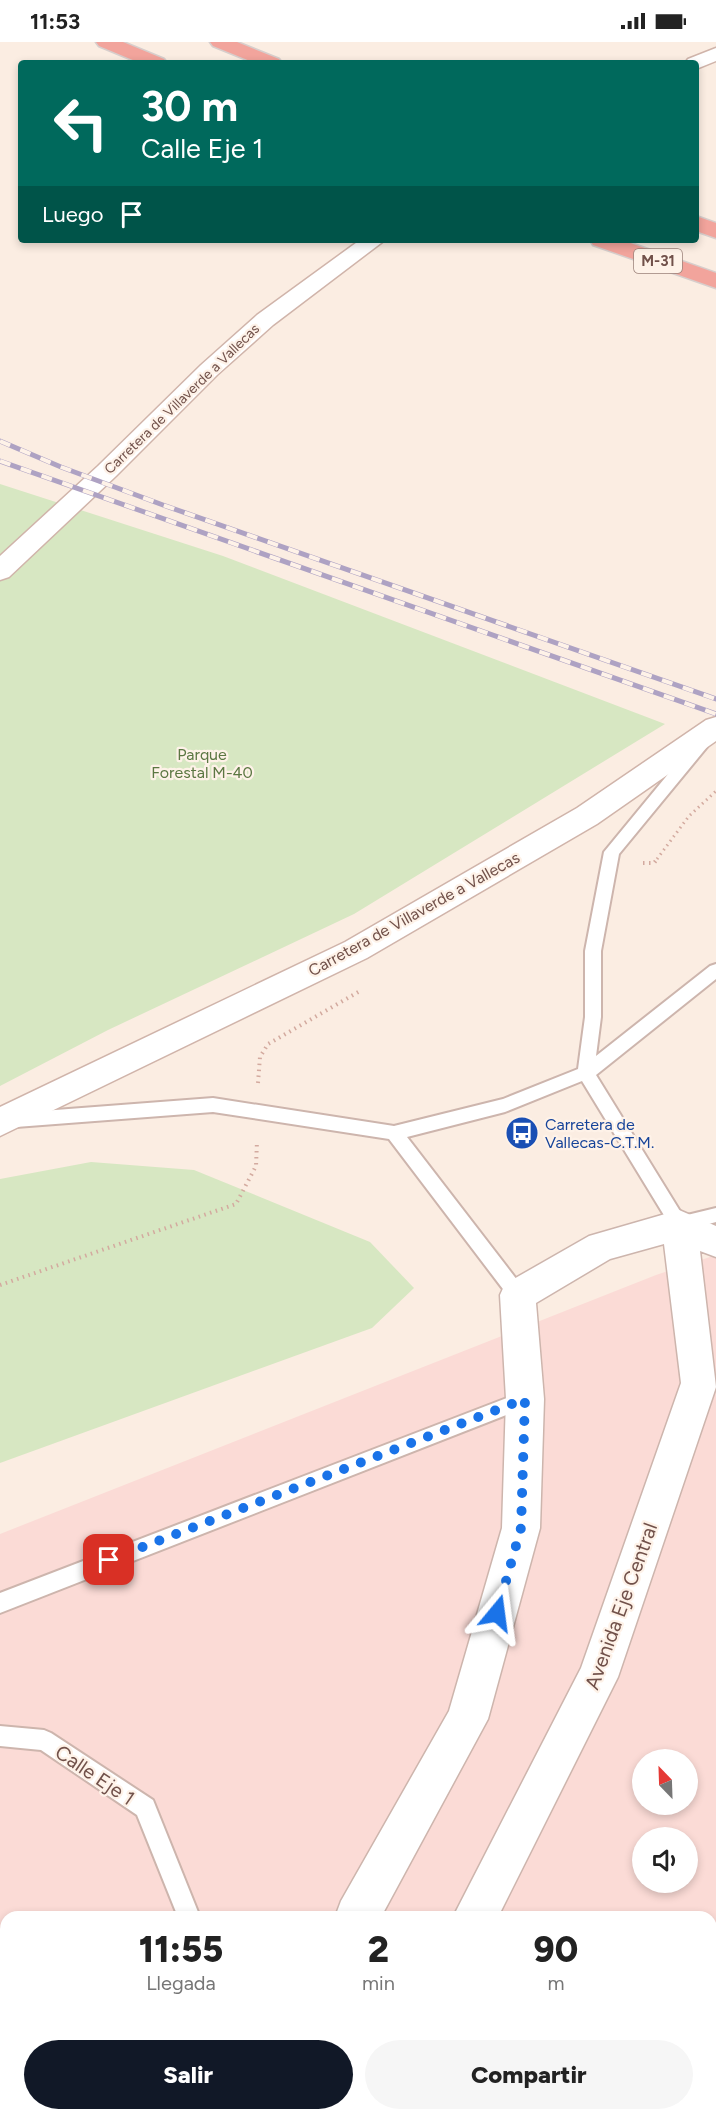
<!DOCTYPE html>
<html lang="es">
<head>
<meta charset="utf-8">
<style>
	body { margin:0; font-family:Figtree,sans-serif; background:#f6f6f6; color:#222; height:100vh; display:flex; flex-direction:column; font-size:22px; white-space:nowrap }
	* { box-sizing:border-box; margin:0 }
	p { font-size:20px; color:#767676 }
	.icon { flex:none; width:33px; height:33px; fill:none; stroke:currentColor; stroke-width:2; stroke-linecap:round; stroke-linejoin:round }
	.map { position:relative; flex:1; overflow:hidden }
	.details { position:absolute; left:0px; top:1869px; width:717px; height:210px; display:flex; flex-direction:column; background:#fff; border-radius:18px 18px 0 0; box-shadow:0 3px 9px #0003 }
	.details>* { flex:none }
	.guide { position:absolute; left:18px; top:18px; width:681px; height:183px; border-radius:6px; box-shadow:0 3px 9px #0003; background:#00695c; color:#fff; overflow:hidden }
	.needle { width:39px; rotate:337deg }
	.buttons { position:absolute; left:632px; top:1707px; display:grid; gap:12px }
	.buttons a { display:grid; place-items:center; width:66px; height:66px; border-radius:50%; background:#fff; box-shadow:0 3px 9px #0003; font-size:30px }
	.pin { position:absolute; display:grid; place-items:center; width:51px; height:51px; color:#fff; margin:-26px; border-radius:12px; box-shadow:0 3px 9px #0006 }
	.me { position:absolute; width:66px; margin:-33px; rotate:16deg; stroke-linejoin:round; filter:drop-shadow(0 0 4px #0008) }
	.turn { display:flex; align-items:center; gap:21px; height:126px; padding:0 24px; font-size:27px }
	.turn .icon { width:78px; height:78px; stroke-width:2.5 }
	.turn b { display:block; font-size:42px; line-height:51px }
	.then { display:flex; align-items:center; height:57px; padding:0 24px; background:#0003; gap:12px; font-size:22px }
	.eta { display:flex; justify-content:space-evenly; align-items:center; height:102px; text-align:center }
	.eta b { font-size:36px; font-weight:800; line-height:42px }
	.primary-button { display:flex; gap:12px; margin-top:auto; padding:12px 24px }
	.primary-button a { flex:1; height:69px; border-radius:36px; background:#111827; color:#fff; font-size:24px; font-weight:800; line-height:69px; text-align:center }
	.primary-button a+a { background:#f6f6f6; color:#222 }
	.status { display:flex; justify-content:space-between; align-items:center; height:42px; padding:0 30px; background:#fff; direction:ltr }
	.status svg { height:16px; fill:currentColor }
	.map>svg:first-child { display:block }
	.commercial { fill:#fbdbd6; fill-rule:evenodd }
	.green { fill:#d7e7c2 }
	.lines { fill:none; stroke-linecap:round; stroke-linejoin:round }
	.service-casing { stroke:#cdb5ad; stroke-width:4 }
	.minor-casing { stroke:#cdb5ad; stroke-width:3 }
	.secondary-casing { stroke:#d0b4aa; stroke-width:3 }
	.motorway-casing { stroke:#d7cecc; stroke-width:3 }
	.path-far1 { stroke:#d3aa9f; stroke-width:3; stroke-dasharray:1.5 4; stroke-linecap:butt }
	.path { stroke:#d3aa9f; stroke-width:4; stroke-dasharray:1.5 4.5; stroke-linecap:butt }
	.service { fill:#fff; fill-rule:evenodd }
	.minor { fill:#fff; fill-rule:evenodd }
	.secondary { fill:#fff; fill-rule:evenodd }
	.motorway { fill:#f2a49c; fill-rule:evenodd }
	.rail-casing { stroke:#aea2c3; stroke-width:5 }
	.rail { stroke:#fef2e8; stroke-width:4; stroke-dasharray:11; stroke-linecap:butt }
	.route { stroke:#1a73e8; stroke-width:10; stroke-dasharray:0 18 }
	.labels { text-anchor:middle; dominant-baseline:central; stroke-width:4.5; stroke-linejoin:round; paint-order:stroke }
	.far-street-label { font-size:14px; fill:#71514a; stroke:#fef2e8 }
	.shield { fill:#fef2e8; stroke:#9b8179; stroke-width:1.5 }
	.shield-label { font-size:15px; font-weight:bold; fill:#71514a }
	.park-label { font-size:16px; fill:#5b7742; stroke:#fef2e8 }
	.street-label { font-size:16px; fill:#71514a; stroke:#fef2e8 }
	.transit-label { font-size:16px; fill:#164399; stroke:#fef2e8; text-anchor:start }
	.near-street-label { font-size:20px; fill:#71514a; stroke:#fef2e8 }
</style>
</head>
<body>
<div class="status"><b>11:53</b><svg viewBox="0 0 49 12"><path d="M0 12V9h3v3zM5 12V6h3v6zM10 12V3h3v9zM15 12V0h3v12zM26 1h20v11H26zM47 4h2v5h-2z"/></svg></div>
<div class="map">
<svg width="716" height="2079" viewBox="0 0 716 2079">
	<rect width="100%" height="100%" fill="#fbede2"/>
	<!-- commercial -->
	<path class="commercial" d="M716 1213V2079H0V1492L656 1233ZM642 1718H687V1762H642ZM642 1796H687V1840H642ZM6 1875H711V2073H6Z"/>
	<!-- green -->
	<g class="green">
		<polygon points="0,442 223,514 665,682 354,872 108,988 0,1044"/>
		<polygon points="91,1120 194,1128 370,1200 414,1246 372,1286 0,1421 0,1137"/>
	</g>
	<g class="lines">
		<!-- service casing -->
		<g class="service-casing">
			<g id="service">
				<polygon points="702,696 709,701 707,705 619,812 601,909 601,975 596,1014 710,924 716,922 716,937 596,1033 683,1174 716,1166 716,1180 679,1190 673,1188 582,1039 505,1070 407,1095 524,1247 527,1253 524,1259 518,1261 512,1259 389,1097 213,1070 16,1085 10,1083 8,1078 10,1073 16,1071 213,1056 394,1084 503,1057 578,1027 585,975 585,909 604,810 697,697"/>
				<polygon points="525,1349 532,1351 534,1357 532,1363 0,1571 0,1551"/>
				<polygon points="0,1684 44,1688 51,1691 153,1758 200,1875 178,1875 137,1773 41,1708 0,1704"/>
				<polygon points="171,2073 195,2073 194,2079 170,2079"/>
			</g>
		</g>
		<!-- minor casing -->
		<g class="minor-casing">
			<g id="minor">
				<polygon points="679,1168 716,1184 716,1215 700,1209 716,1345 618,1635 498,1875 453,1875 581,1626 681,1341 664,1202 610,1217 536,1261 544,1357 540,1486 488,1677 381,1875 335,1875 341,1859 449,1669 502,1486 506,1357 500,1253 505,1242 589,1194"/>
				<polygon points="216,2073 264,2073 262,2079 214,2079"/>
				<polygon points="353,2073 400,2073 398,2079 351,2079"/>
				<polygon points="584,2073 638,2073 640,2079 586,2079"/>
			</g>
		</g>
		<!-- secondary casing -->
		<g class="secondary-casing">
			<g id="secondary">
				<polygon points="716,6 716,19 696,27 696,21 685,21 688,17"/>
				<polygon points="360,198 385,198 273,283 217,333 116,434 9,535 0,538 0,514 98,424 201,323 257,273"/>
				<polygon points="716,675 716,699 597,782 367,916 0,1094 0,1065 345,900 577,766 706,678"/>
			</g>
		</g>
		<!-- motorway casing -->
		<g class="motorway-casing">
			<g id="motorway">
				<polygon points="96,0 123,0 164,17 167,21 140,21 99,4"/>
				<polygon points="210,0 237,0 279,17 282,21 255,21 213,4"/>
				<polygon points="696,174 716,181 716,196 696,189"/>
				<polygon points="590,198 622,198 716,231 716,246 593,203"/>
			</g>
		</g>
		<!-- path-far1 -->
		<polyline class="path-far1" points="657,817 689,774 716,749"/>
		<!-- path -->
		<g class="path">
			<polyline points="643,821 654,821 658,816"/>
			<polyline points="258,1041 260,1015 268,1002 360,949"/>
			<polyline points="0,1243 236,1162 256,1124 257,1099"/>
		</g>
		<!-- service -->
		<use href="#service" class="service"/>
		<!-- minor -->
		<use href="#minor" class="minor"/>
		<!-- secondary -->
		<use href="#secondary" class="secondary"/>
		<!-- motorway -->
		<use href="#motorway" class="motorway"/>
		<!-- rail casing -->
		<g class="rail-casing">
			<g id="rail">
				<polyline points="0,399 61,425 163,463 716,657"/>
				<polyline points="0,419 716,672"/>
			</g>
		</g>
		<!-- rail -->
		<use href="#rail" class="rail"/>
	</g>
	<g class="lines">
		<!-- route -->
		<polyline class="route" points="109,1518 525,1357 521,1486 497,1571"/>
	</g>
	<!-- icons -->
	<defs>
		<g id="bus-disc" transform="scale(1.725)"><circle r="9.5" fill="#1a4fb4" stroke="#fef2e8"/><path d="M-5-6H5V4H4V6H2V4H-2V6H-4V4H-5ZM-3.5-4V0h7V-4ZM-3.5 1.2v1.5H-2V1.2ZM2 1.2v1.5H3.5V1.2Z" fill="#fff"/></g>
	</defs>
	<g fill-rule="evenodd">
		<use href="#bus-disc" x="522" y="1091"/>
	</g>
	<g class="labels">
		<!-- far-street labels -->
		<g class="far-street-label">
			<text transform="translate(182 357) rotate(-44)">Carretera de Villaverde a Vallecas</text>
		</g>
		<!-- shield labels -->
		<rect class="shield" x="634" y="207" width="48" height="24" rx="4.5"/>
		<g class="shield-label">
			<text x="658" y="219">M-31</text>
		</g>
		<!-- park labels -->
		<g class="park-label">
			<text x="202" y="712">Parque<tspan x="202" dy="18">Forestal M-40</tspan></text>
		</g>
		<!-- street labels -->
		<g class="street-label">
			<text transform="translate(414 872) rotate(-29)">Carretera de Villaverde a Vallecas</text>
		</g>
		<!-- transit labels -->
		<g class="transit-label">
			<text x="545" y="1082">Carretera de<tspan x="545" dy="18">Vallecas-C.T.M.</tspan></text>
		</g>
		<!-- near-street labels -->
		<g class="near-street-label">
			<text transform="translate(621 1564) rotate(-70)">Avenida Eje Central</text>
			<text transform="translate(95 1733) rotate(34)">Calle Eje 1</text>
		</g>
	</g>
</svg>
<div class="buttons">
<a><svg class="needle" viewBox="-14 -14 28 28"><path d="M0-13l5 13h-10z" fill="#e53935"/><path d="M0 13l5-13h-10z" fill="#767676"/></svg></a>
<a><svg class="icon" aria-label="sound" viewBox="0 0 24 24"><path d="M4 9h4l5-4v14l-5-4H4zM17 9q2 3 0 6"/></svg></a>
</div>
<div class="pin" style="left:109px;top:1518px;background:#d93025"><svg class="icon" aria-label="arrive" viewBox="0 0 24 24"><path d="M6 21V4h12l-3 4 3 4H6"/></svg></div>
<svg class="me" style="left:497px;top:1571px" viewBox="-20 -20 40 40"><path d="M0-17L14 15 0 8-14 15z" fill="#1a73e8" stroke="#fff" stroke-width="4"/></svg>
<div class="guide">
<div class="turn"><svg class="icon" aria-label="left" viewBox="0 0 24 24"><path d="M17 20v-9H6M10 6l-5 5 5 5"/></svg><div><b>30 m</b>Calle Eje 1</div></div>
<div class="then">Luego<svg class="icon" aria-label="arrive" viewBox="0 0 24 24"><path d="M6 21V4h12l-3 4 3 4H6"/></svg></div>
</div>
<section class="details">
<div class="eta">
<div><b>11:55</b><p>Llegada</p></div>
<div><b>2</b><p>min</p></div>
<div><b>90</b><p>m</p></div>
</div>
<div class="primary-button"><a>Salir</a><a>Compartir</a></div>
</section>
</div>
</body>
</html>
